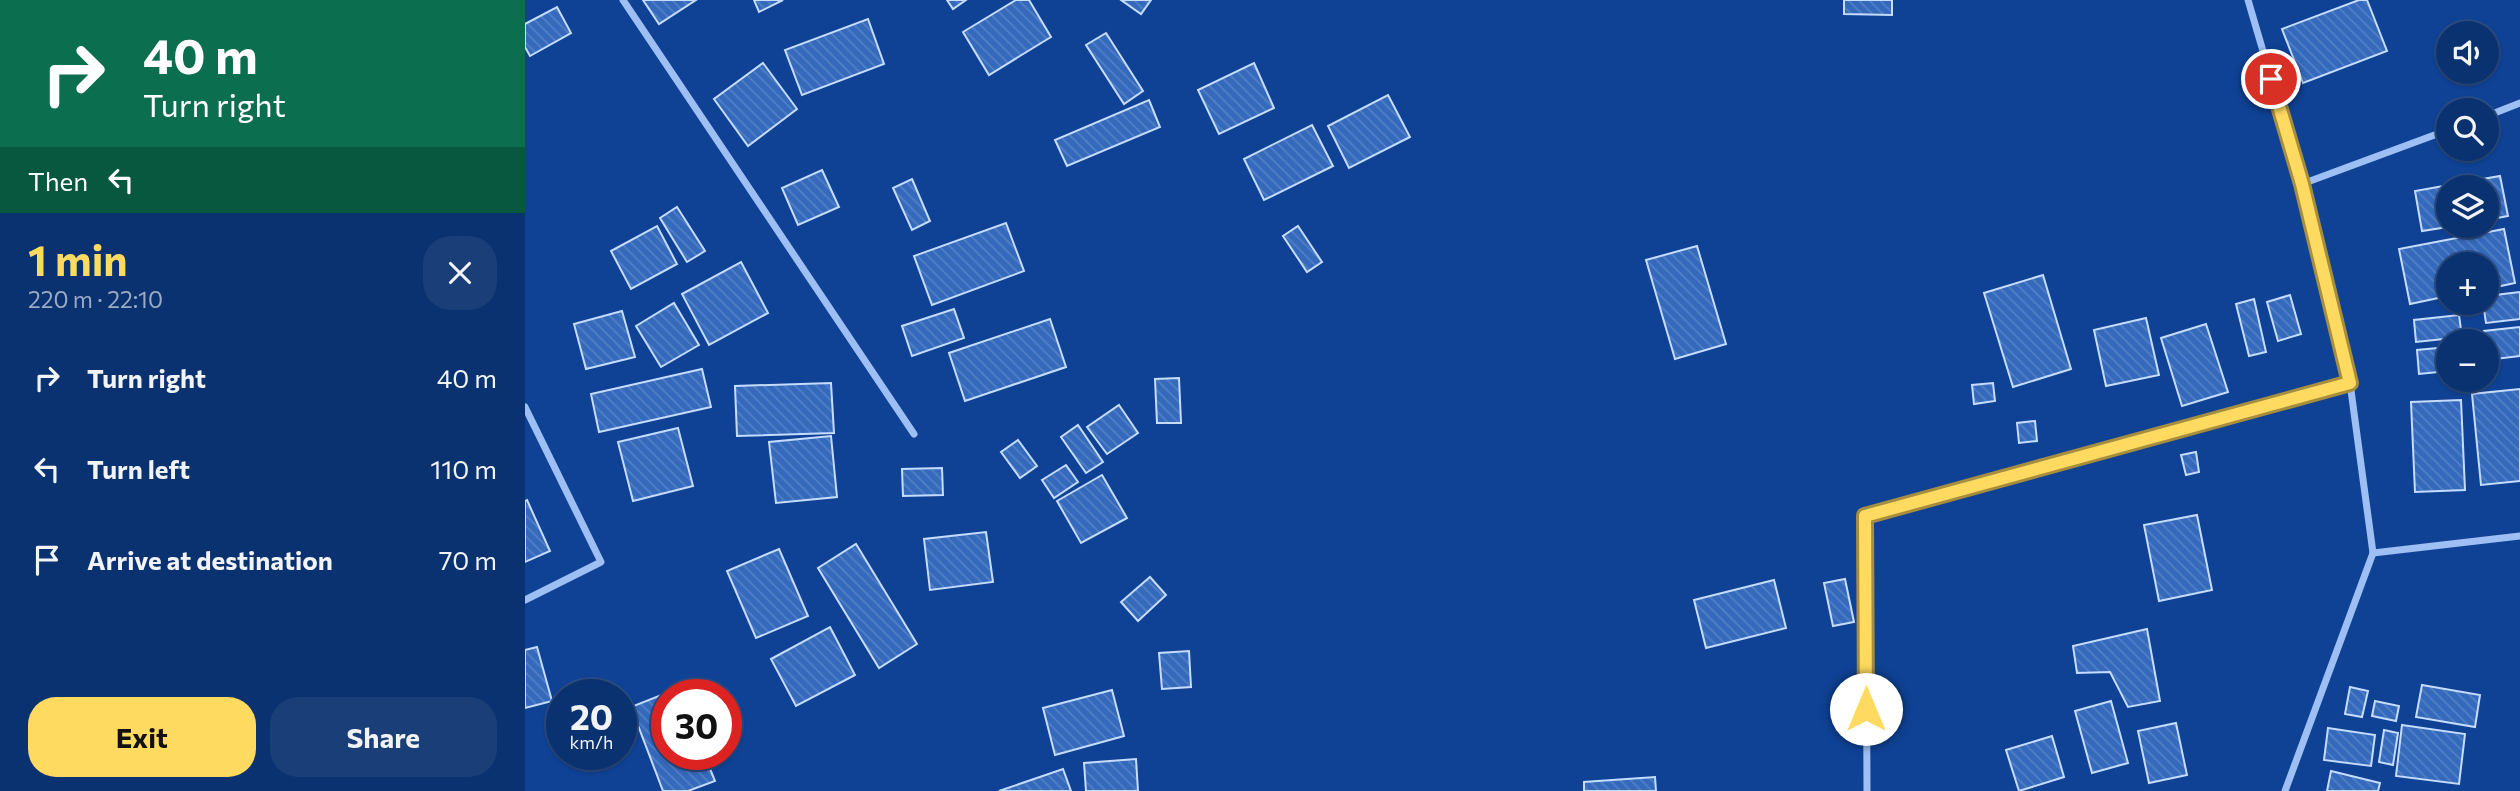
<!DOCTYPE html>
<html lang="en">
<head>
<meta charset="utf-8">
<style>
	body { margin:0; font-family:Commissioner,sans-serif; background:#193e78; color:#f1f3f6; height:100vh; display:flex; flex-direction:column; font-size:26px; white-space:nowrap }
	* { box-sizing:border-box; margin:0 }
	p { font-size:23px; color:#9aaac3 }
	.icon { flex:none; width:38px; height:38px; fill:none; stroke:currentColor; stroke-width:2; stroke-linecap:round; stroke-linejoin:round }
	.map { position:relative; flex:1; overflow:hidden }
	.side { display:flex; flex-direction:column; background:#0b3270; width:525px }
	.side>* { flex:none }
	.banner { background:#0b6e4f; color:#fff; overflow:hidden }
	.buttons { position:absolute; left:1911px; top:21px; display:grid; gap:14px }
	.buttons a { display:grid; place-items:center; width:63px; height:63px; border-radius:50%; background:#0b3270; box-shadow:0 2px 5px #0004,0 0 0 2px #2b4d83; font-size:35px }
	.speed { position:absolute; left:21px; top:679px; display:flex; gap:14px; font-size:35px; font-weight:700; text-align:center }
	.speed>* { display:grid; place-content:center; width:91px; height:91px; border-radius:50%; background:#0b3270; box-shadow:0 2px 5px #0004,0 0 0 2px #2b4d83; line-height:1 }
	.speed small { font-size:18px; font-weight:400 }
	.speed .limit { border:10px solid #d22; background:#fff; color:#111 }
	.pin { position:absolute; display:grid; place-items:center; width:60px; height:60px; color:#fff; margin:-30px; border:4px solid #fff; border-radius:50%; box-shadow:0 2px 7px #0007 }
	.me { position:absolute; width:77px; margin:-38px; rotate:0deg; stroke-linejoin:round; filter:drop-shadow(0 0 5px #0008) }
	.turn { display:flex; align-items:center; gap:24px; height:147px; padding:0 28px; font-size:32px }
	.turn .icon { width:91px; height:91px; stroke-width:2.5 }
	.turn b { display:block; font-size:49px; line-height:60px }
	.then { display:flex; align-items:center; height:66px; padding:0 28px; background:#0003; gap:14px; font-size:26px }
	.round { display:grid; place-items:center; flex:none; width:74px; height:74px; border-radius:28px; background:#193e78 }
	.head { display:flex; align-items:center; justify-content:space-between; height:119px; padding:0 28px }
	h1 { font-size:42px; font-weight:700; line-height:52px; color:#ffda60 }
	.action { display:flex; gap:14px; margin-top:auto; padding:14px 28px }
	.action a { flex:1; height:80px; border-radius:28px; background:#ffda60; color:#111; font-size:28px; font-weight:700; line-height:80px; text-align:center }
	.action a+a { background:#193e78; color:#f1f3f6 }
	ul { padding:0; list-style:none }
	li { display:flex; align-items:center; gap:21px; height:91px; padding:0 28px }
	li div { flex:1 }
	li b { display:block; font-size:26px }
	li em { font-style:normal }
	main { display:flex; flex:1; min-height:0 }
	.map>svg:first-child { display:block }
	.building { fill:url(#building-back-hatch); stroke:#c5dcfe; stroke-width:2 }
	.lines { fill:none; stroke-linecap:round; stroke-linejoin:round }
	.street { stroke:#9dbff4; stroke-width:7 }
	.route-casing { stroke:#a68e3e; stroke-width:18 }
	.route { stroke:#ffda60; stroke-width:12 }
</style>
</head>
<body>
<main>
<section class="side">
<div class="banner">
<div class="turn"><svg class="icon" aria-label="right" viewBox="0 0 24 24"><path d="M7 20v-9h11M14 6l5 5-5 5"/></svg><div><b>40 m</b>Turn right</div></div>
<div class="then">Then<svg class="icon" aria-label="left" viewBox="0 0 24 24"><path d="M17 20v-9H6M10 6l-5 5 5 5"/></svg></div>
</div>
<div class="head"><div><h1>1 min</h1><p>220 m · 22:10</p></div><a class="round"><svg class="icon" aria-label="close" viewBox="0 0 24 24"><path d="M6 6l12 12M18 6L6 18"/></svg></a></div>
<ul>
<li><svg class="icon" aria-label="right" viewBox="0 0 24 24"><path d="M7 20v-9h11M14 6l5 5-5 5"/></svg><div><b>Turn right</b></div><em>40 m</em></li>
<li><svg class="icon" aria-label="left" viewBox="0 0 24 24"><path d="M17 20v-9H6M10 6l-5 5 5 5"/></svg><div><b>Turn left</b></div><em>110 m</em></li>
<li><svg class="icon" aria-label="arrive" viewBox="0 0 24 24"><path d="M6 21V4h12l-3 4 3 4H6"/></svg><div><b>Arrive at destination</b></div><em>70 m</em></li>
</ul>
<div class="action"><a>Exit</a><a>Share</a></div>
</section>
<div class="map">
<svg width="1995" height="791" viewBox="0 0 1995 791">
	<defs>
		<pattern id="building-back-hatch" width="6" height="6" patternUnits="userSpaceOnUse" patternTransform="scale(1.75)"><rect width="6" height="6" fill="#3469bc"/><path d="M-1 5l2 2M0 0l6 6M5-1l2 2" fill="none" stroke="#5280c6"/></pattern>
	</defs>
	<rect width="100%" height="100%" fill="#0f4295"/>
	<!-- building -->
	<g class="building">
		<polygon points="118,0 171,0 134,24"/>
		<polygon points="229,0 258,0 234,12"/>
		<polygon points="422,0 441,0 428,9"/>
		<polygon points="491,0 504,0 526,37 464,75 438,32"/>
		<polygon points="596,0 626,0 616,14"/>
		<polygon points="1319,0 1367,0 1367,15 1319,14"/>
		<polygon points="1834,0 1842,0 1862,51 1778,83 1757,29"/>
		<polygon points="32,7 46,33 5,56 0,47 0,24"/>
		<polygon points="343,19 359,64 277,95 260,50"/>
		<polygon points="581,33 618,91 599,104 561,45"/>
		<polygon points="238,63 272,109 223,146 189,99"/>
		<polygon points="729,63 749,108 694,134 673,90"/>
		<polygon points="863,95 885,137 824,168 803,126"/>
		<polygon points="624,100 635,127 542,166 530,140"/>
		<polygon points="787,125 808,166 739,200 719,159"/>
		<polygon points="297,170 314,207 273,225 257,188"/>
		<polygon points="1975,176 1983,216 1962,220 1962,187 1923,187 1923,226 1929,226 1897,231 1890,191"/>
		<polygon points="387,179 405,221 387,230 368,188"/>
		<polygon points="152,207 180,251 162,262 135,218"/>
		<polygon points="481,223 499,271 407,305 389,256"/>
		<polygon points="132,226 152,264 106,289 86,251"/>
		<polygon points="773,226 797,262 782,272 758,236"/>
		<polygon points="1979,229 1990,283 1962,289 1962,264 1923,264 1923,296 1885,304 1874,249"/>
		<polygon points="1172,246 1201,344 1150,359 1121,260"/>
		<polygon points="216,262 243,313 184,345 157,294"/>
		<polygon points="1518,275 1546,369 1488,387 1459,293"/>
		<polygon points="1995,292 1995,319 1961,323 1958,303 1962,303 1962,296"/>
		<polygon points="1765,295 1776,334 1753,341 1742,302"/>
		<polygon points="1729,299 1741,352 1724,356 1711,304"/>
		<polygon points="149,303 174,345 136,367 111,326"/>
		<polygon points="429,309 439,338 387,356 377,326"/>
		<polygon points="97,311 110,357 61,369 49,324"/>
		<polygon points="1934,315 1937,337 1891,342 1889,320"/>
		<polygon points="1621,318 1634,375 1581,386 1569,330"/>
		<polygon points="525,319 541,367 440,401 424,353"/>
		<polygon points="1681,324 1703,392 1657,406 1636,338"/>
		<polygon points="1995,327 1995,356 1962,360 1959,331"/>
		<polygon points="1923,347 1923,371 1894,374 1892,350"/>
		<polygon points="177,369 186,407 74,432 66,394"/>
		<polygon points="654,378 656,423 632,423 630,379"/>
		<polygon points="306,383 309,433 212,436 210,386"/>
		<polygon points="1468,383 1470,401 1449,404 1447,385"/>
		<polygon points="1995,389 1995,481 1956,485 1947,394"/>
		<polygon points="1936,400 1940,490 1890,492 1886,402"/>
		<polygon points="594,405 613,433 582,454 562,427"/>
		<polygon points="1510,421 1512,441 1494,443 1492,423"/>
		<polygon points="553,425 578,462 561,473 536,437"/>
		<polygon points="153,428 168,486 108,501 93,442"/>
		<polygon points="306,436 312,497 251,503 244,442"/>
		<polygon points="493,440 512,466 495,478 476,452"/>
		<polygon points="1671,452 1674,472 1661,475 1656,455"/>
		<polygon points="541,465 553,482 529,498 517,480"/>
		<polygon points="417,468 418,495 378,496 377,469"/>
		<polygon points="577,475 602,518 556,543 532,501"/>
		<polygon points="2,500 25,551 0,562 0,501"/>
		<polygon points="1672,515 1687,590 1634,601 1619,525"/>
		<polygon points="461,532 468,582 405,590 399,539"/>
		<polygon points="331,544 392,644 354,668 293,568"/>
		<polygon points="254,549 283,616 231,638 202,571"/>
		<polygon points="625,577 641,595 613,621 596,602"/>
		<polygon points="1320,579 1329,622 1308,626 1299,583"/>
		<polygon points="1249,580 1261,628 1181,648 1169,600"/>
		<polygon points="305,627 330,675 271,706 246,659"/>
		<polygon points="1622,629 1635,701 1603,707 1585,672 1552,673 1548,646"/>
		<polygon points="12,647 27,701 0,708 0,650"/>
		<polygon points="664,651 666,687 637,689 634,653"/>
		<polygon points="1897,685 1955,695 1950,727 1891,717"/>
		<polygon points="1825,687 1843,691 1837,717 1820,714"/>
		<polygon points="154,688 156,695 142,695 142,754 179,754 190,781 163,791 138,791 106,707"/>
		<polygon points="587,690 599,736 530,755 518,708"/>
		<polygon points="1586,701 1603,763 1567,773 1550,711"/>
		<polygon points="1850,701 1874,706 1871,721 1847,716"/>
		<polygon points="1651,723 1662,775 1624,783 1613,731"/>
		<polygon points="1877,725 1940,734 1934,784 1871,776"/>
		<polygon points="1803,728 1850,735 1846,766 1799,760"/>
		<polygon points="1859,730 1873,733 1868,765 1854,762"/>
		<polygon points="1527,736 1539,777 1494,791 1481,750"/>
		<polygon points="611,759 613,791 561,791 559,763"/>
		<polygon points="538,769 546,791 474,791"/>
		<polygon points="1806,771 1855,783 1853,791 1802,791"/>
		<polygon points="1130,777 1131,791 1059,791 1059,782"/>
	</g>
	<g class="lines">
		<!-- street -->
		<g class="street">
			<polyline points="98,0 389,434"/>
			<polyline points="1723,0 1777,184 1825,383 1848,553 1760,791"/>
			<polyline points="1962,116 1995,103"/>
			<polyline points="1777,184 1923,130"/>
			<polyline points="0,407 76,562 0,600"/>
			<polyline points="1848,553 1995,536"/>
			<polyline points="1342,791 1341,516 1825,383"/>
		</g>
	</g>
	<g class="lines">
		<!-- route casing -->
		<g class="route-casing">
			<polyline id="route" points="1341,709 1340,516 1825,383 1777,184 1746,79"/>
		</g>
		<!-- route -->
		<use href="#route" class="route"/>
	</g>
</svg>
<div class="buttons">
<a><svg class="icon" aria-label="sound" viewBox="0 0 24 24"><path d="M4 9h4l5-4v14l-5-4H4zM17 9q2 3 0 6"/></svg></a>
<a><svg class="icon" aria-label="search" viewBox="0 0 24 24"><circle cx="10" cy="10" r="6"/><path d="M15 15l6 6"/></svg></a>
<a><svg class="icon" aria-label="layers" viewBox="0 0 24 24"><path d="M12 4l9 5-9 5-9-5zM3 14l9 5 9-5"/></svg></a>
<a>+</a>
<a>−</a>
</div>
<div class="speed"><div>20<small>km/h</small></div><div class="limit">30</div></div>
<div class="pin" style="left:1746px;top:79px;background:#d93025"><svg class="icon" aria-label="arrive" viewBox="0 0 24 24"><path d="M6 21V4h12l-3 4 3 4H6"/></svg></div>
<svg class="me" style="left:1341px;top:709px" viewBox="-20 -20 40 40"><circle r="19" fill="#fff"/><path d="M0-13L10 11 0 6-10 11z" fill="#ffda60"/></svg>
</div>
</main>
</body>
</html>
